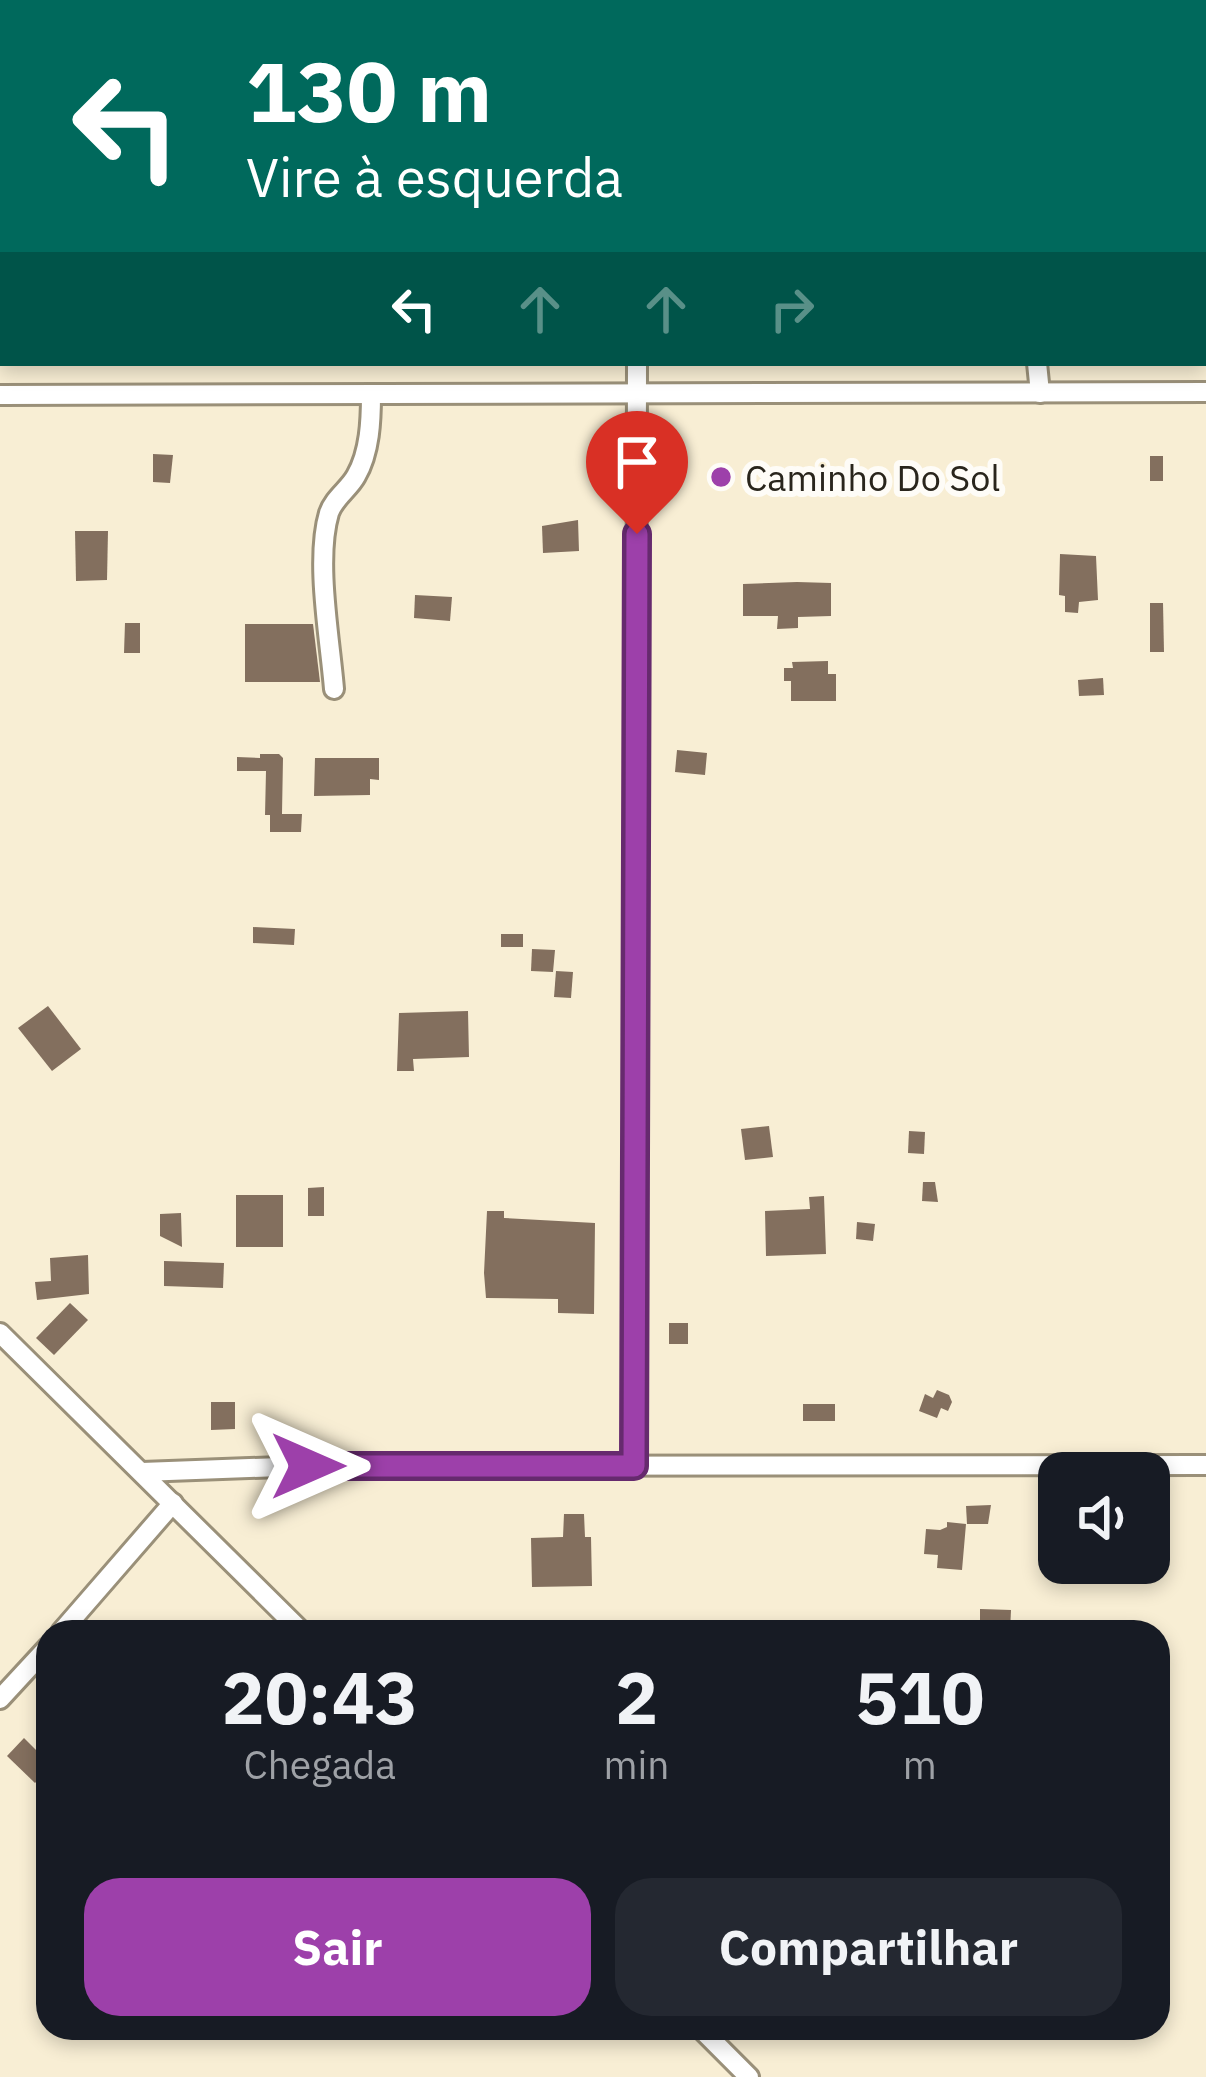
<!DOCTYPE html>
<html lang="pt">
<head>
<meta charset="utf-8">
<style>
	body { margin:0; font-family:"IBM Plex Sans",sans-serif; background:#242831; color:#f1f3f6; height:100vh; display:flex; flex-direction:column; font-size:45px; white-space:nowrap }
	* { box-sizing:border-box; margin:0 }
	p { font-size:39px; color:#9ea1a6 }
	.icon { flex:none; width:66px; height:66px; fill:none; stroke:currentColor; stroke-width:2; stroke-linecap:round; stroke-linejoin:round }
	.map { position:relative; flex:1; overflow:hidden }
	.side { position:absolute; left:36px; top:1620px; width:1134px; height:420px; display:flex; flex-direction:column; background:#171b24; border-radius:36px; box-shadow:0 6px 18px #0003 }
	.side>* { flex:none }
	.hud { position:absolute; left:0px; top:0px; width:1206px; height:366px; box-shadow:0 6px 18px #0003; background:#00695c; color:#fff; overflow:hidden }
	.tools { position:absolute; left:1038px; top:1452px; display:grid; gap:24px }
	.tools a { display:grid; place-items:center; width:132px; height:132px; border-radius:24px; background:#171b24; box-shadow:0 6px 18px #0003; font-size:60px }
	.pin { position:absolute; display:grid; place-items:center; width:102px; height:102px; color:#fff; margin:-123px -51px; border-radius:50% 50% 50% 0; rotate:-45deg; box-shadow:0 0 12px #0007 }
	.pin .icon { rotate:45deg }
	.me { position:absolute; width:132px; margin:-66px; rotate:90deg; stroke-linejoin:round; filter:drop-shadow(0 0 9px #0008) }
	.turn { display:flex; align-items:center; gap:42px; height:252px; padding:0 48px; font-size:54px }
	.turn .icon { width:156px; height:156px; stroke-width:2.5 }
	.turn b { display:block; font-size:84px; line-height:102px }
	.lanes { display:flex; align-items:center; height:114px; padding:0 48px; background:#0003; justify-content:center; gap:60px; direction:ltr }
	.lanes .off { opacity:.35 }
	.eta { display:flex; justify-content:space-evenly; align-items:center; height:204px; text-align:center }
	.eta b { font-size:72px; font-weight:700; line-height:84px }
	.cta { display:flex; gap:24px; margin-top:auto; padding:24px 48px }
	.cta a { flex:1; height:138px; border-radius:36px; background:#9d40aa; color:#fff; font-size:48px; font-weight:700; line-height:138px; text-align:center }
	.cta a+a { background:#242831; color:#f1f3f6 }
	.map>svg:first-child { display:block }
	.building { fill:#836f5e }
	.lines { fill:none; stroke-linecap:round; stroke-linejoin:round }
	.minor-casing { stroke:#9a9079; stroke-width:24 }
	.minor { stroke:#fff; stroke-width:18 }
	.route-casing { stroke:#662a6e; stroke-width:30 }
	.route { stroke:#9d40aa; stroke-width:21 }
	.poi-dot { fill:#9d40aa; stroke:#fefcf7; stroke-width:4.5 }
	.labels { text-anchor:middle; dominant-baseline:central; stroke-width:12; stroke-linejoin:round; paint-order:stroke }
	.poi-label { font-size:36px; fill:#29251c; stroke:#fefcf7; text-anchor:start }
</style>
</head>
<body>
<div class="map">
<svg width="1206" height="2077" viewBox="0 0 1206 2077">
	<rect width="100%" height="100%" fill="#f8eed4"/>
	<!-- building -->
	<g class="building">
		<polygon points="153,454 173,455 170,483 153,482"/>
		<rect x="1150" y="456" width="13" height="25"/>
		<polygon points="578,520 579,551 543,553 542,526"/>
		<polygon points="75,531 108,531 107,580 76,581"/>
		<polygon points="1060,554 1096,556 1098,600 1079,602 1078,613 1065,612 1065,596 1059,595"/>
		<polygon points="797,582 831,583 831,616 798,617 798,628 777,629 778,616 743,616 743,584"/>
		<polygon points="415,595 452,597 450,621 414,618"/>
		<polygon points="1150,603 1163,603 1164,652 1150,652"/>
		<polygon points="125,623 140,623 140,653 124,653"/>
		<polygon points="245,624 313,624 320,682 245,682"/>
		<polygon points="828,661 828,674 836,674 836,701 791,701 791,681 784,681 784,668 793,668 792,662"/>
		<polygon points="1103,678 1104,695 1079,696 1078,680"/>
		<polygon points="677,750 707,753 705,775 675,772"/>
		<polygon points="260,754 279,754 283,758 282,814 302,814 301,832 270,832 270,815 265,815 266,771 237,771 237,757 260,758"/>
		<polygon points="315,758 379,758 379,780 370,779 370,795 314,796"/>
		<polygon points="253,927 295,929 294,945 253,943"/>
		<rect x="501" y="934" width="22" height="13"/>
		<polygon points="532,949 555,950 553,972 531,971"/>
		<polygon points="556,971 573,972 571,998 554,997"/>
		<polygon points="48,1006 81,1049 52,1071 18,1028"/>
		<polygon points="468,1011 469,1057 413,1059 414,1071 397,1071 399,1013"/>
		<polygon points="769,1126 773,1157 745,1160 741,1129"/>
		<polygon points="909,1131 925,1132 924,1154 908,1153"/>
		<polygon points="923,1182 935,1182 938,1202 922,1201"/>
		<polygon points="324,1187 324,1216 308,1216 308,1188"/>
		<rect x="236" y="1195" width="47" height="52"/>
		<polygon points="824,1196 826,1254 766,1256 765,1211 810,1209 809,1197"/>
		<polygon points="487,1211 504,1211 504,1218 595,1223 594,1314 558,1313 558,1299 486,1298 484,1273"/>
		<polygon points="181,1213 182,1247 160,1236 160,1214"/>
		<polygon points="857,1222 875,1224 873,1241 856,1239"/>
		<polygon points="88,1255 89,1294 37,1300 35,1282 51,1281 50,1258"/>
		<polygon points="164,1261 224,1263 223,1288 164,1286"/>
		<polygon points="70,1303 88,1320 54,1355 36,1338"/>
		<rect x="669" y="1323" width="19" height="21"/>
		<polygon points="937,1390 949,1395 952,1402 948,1411 941,1408 937,1418 919,1411 925,1394 933,1398"/>
		<polygon points="211,1402 235,1402 235,1429 211,1430"/>
		<rect x="803" y="1404" width="32" height="17"/>
		<polygon points="991,1505 988,1524 967,1524 966,1506"/>
		<polygon points="564,1514 584,1514 585,1537 591,1537 592,1586 532,1587 531,1538 563,1537"/>
		<polygon points="947,1522 966,1524 962,1570 937,1568 938,1555 924,1554 926,1529 940,1530 947,1527"/>
		<polygon points="980,1609 1011,1610 1010,1632 980,1632"/>
		<polygon points="24,1738 48,1762 48,1770 35,1783 7,1756"/>
	</g>
	<g class="lines">
		<!-- minor casing -->
		<g class="minor-casing">
			<g id="minor">
				<polyline points="635,0 635,3"/>
				<polyline points="1037,363 1040,393"/>
				<polyline points="0,395 1206,392"/>
				<path d="M334 689C330 639 315 560 329 513 334 498 349 489 356 476 370 452 371 420 371 394"/>
				<polyline points="0,1333 302,1632"/>
				<polyline points="635,1466 637,363"/>
				<polyline points="142,1472 307,1466 1206,1465"/>
				<polyline points="61,1632 173,1503"/>
				<polyline points="0,1699 48,1647"/>
				<polyline points="700,2028 749,2077"/>
			</g>
		</g>
		<!-- minor -->
		<use href="#minor" class="minor"/>
	</g>
	<g class="lines">
		<!-- route casing -->
		<g class="route-casing">
			<polyline id="route" points="308,1466 634,1466 637,534"/>
		</g>
		<!-- route -->
		<use href="#route" class="route"/>
	</g>
	<!-- markers -->
	<circle class="poi-dot" cx="721" cy="477" r="12"/>
	<g class="labels">
		<!-- poi labels -->
		<g class="poi-label">
			<text x="745" y="477">Caminho Do Sol</text>
		</g>
	</g>
</svg>
<div class="tools">
<a><svg class="icon" aria-label="sound" viewBox="0 0 24 24"><path d="M4 9h4l5-4v14l-5-4H4zM17 9q2 3 0 6"/></svg></a>
</div>
<div class="pin" style="left:637px;top:534px;background:#d93025"><svg class="icon" aria-label="arrive" viewBox="0 0 24 24"><path d="M6 21V4h12l-3 4 3 4H6"/></svg></div>
<svg class="me" style="left:308px;top:1466px" viewBox="-20 -20 40 40"><path d="M0-17L14 15 0 8-14 15z" fill="#9d40aa" stroke="#fff" stroke-width="4"/></svg>
<div class="hud">
<div class="turn"><svg class="icon" aria-label="left" viewBox="0 0 24 24"><path d="M17 20v-9H6M10 6l-5 5 5 5"/></svg><div><b>130 m</b>Vire à esquerda</div></div>
<div class="lanes"><svg class="icon" aria-label="left" viewBox="0 0 24 24"><path d="M17 20v-9H6M10 6l-5 5 5 5"/></svg><svg class="icon off" aria-label="ahead" viewBox="0 0 24 24"><path d="M12 20V5M6 11l6-6 6 6"/></svg><svg class="icon off" aria-label="ahead" viewBox="0 0 24 24"><path d="M12 20V5M6 11l6-6 6 6"/></svg><svg class="icon off" aria-label="right" viewBox="0 0 24 24"><path d="M7 20v-9h11M14 6l5 5-5 5"/></svg></div>
</div>
<section class="side">
<div class="eta">
<div><b>20:43</b><p>Chegada</p></div>
<div><b>2</b><p>min</p></div>
<div><b>510</b><p>m</p></div>
</div>
<div class="cta"><a>Sair</a><a>Compartilhar</a></div>
</section>
</div>
</body>
</html>
